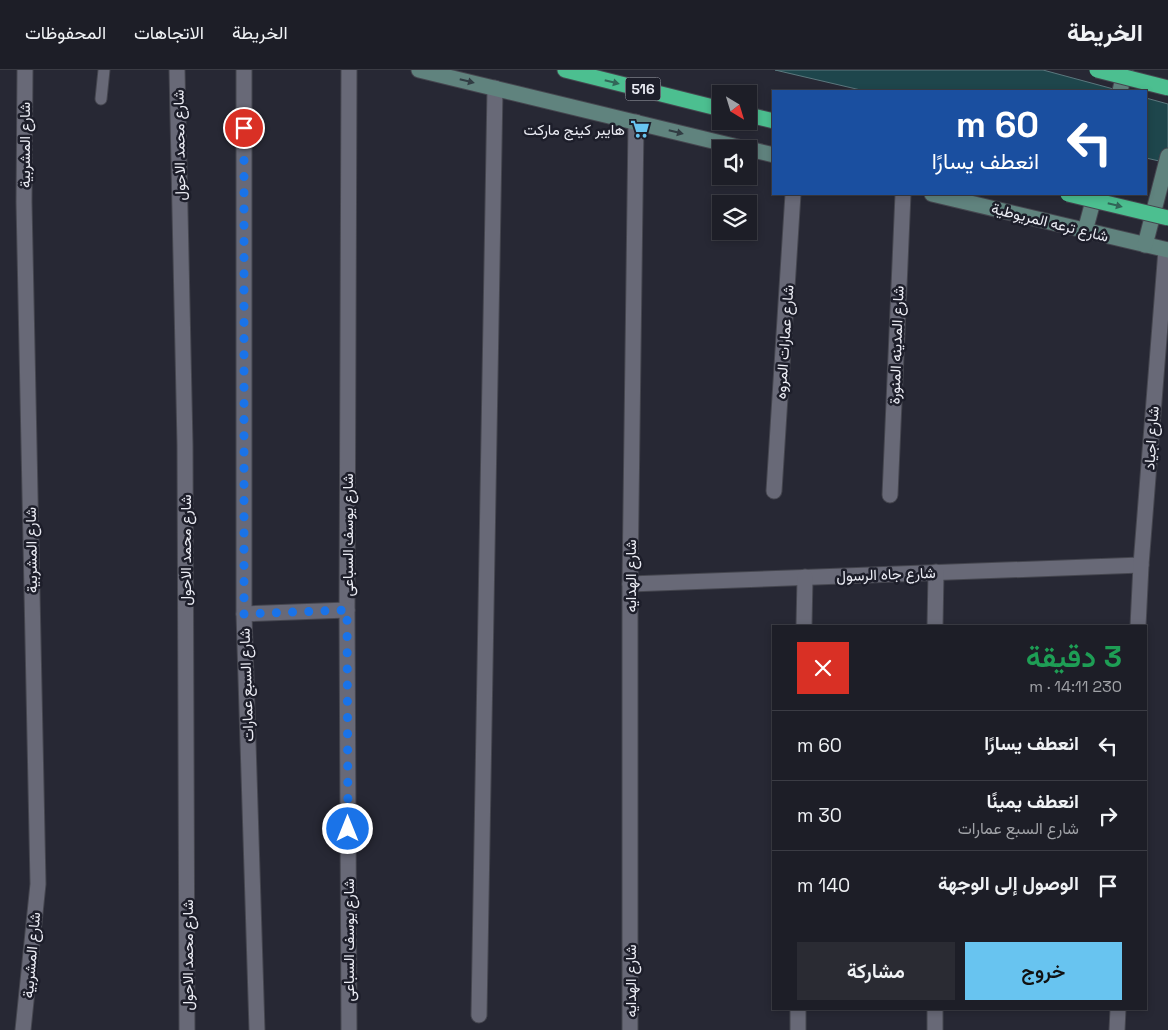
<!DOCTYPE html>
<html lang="ar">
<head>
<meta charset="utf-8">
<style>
	body { margin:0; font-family:"Space Grotesk",Vazirmatn,sans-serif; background:#2a2b33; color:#f1f3f6; direction:rtl; height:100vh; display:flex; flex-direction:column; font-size:19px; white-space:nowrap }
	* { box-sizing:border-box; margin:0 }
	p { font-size:16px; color:#a0a2a7 }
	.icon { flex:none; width:28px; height:28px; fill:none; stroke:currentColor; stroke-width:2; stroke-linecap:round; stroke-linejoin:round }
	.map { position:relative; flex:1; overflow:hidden; direction:ltr }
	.details { position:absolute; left:772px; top:555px; width:375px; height:385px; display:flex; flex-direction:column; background:#1d1e27; border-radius:0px; box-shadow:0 2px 8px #0003,0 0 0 1px #3b3c44; direction:rtl }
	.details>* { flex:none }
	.guide { position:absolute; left:772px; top:20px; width:375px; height:105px; border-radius:0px; box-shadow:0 2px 8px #0003,0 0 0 1px #3b3c44; direction:rtl; background:#1a4fa0; color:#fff; overflow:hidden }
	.needle { width:32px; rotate:142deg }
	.fabs { position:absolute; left:712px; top:15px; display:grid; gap:10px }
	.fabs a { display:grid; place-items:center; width:45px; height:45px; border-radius:0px; background:#1d1e27; box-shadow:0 2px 8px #0003,0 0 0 1px #3b3c44; font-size:25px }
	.pin { position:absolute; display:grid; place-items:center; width:42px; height:42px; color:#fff; margin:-21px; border:2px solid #fff; border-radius:50%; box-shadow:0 1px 5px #0007 }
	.me { position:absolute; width:55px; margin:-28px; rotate:0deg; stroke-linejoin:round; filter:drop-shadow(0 0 4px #0008) }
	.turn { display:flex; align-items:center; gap:18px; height:105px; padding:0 25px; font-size:22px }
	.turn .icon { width:65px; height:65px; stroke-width:2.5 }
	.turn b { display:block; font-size:35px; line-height:42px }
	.round { display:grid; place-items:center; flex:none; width:52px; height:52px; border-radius:0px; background:#2a2b33 }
	.overview { display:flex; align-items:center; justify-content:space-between; height:85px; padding:0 25px }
	h1 { font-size:30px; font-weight:600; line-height:38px; color:#1e9e55 }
	.button { display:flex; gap:10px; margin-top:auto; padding:10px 25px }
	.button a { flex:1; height:58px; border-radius:0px; background:#68c4f0; color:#111; font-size:20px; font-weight:600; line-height:58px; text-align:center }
	.button a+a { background:#2a2b33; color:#f1f3f6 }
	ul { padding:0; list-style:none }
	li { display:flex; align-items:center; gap:15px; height:70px; padding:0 25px; border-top:1px solid #3b3c44 }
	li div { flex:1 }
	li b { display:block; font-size:19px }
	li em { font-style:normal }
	header { display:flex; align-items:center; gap:30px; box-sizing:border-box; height:70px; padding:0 25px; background:#1d1e27; border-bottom:1px solid #3b3c44 }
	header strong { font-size:24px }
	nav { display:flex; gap:28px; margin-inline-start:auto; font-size:18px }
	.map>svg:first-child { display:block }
	.water { fill:#1e464c; stroke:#5c787e }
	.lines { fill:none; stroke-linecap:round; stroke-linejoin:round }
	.lane-casing { stroke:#45464f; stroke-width:13 }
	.street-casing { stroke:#45464f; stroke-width:17 }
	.secondary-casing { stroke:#45464f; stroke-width:17 }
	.highway-casing { stroke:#45464f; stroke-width:17 }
	.lane { stroke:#686977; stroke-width:11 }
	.street { stroke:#686977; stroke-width:15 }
	.secondary { stroke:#60837e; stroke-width:15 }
	.highway { stroke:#4cbf90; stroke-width:15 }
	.highway-bridge-casing { stroke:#45464f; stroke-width:17; stroke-linecap:butt }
	.highway-bridge { stroke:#4cbf90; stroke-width:15 }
	.oneway { fill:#313c43 }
	.oneway2 { fill:#326658 }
	.route { stroke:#1a73e8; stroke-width:9; stroke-dasharray:0 16.2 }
	.labels { text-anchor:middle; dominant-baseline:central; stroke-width:5; stroke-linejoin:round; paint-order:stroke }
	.shield { fill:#1d1e2a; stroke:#adaeb7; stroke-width:1 }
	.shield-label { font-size:14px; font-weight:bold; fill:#ebecf4 }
	.poi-label { font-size:15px; fill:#ebecf4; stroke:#1d1e2a; text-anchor:end }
	.street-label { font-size:15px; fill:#ebecf4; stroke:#1d1e2a }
</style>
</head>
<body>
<header>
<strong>الخريطة</strong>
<nav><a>الخريطة</a><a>الاتجاهات</a><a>المحفوظات</a></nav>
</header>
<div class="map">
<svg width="1168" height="960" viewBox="0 0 1168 960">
	<rect width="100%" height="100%" fill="#272834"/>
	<!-- water -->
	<g class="water">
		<polygon points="775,0 1043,0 1121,21 865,21"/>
		<polygon points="1146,28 1168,34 1168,93 1146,88"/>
	</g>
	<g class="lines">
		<!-- lane casing -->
		<g class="lane-casing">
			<polyline id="lane" points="101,29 104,0"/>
		</g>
		<!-- street casing -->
		<g class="street-casing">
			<g id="street">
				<polyline points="177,0 185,375 187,960"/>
				<polyline points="244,0 244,544 257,960"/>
				<polyline points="349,0 347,540 349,960"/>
				<polyline points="774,421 793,124"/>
				<polyline points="890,425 903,124"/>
				<polyline points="630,514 1141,495"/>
				<polyline points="244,544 347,540"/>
				<polyline points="804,556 805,507"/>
				<polyline points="935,556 936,502"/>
				<polyline points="1138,556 1141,495 1166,180"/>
				<polyline points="479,945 495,18"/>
				<polyline points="23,960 38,814 24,132 25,0"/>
				<polyline points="630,960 630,514 636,52"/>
				<polyline points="798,960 798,939"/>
				<polyline points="935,960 935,939"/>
				<polyline points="1117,960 1118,939"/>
			</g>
		</g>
		<!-- secondary casing -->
		<g class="secondary-casing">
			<g id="secondary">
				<polyline points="419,0 746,79"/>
				<polyline points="1120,21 1125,0"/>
				<polyline points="749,79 774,85"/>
				<polyline points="932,124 1168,180"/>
				<polyline points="1085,161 1095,124"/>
				<polyline points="1145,175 1168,86"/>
			</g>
		</g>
		<!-- highway casing -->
		<g class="highway-casing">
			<g id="highway">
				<polyline points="565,0 721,39"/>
				<polyline points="749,45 774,51"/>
			</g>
		</g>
		<!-- lane -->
		<use href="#lane" class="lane"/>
		<!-- street -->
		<use href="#street" class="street"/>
		<!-- secondary -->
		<use href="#secondary" class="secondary"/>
		<!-- highway -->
		<use href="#highway" class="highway"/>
		<!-- highway-bridge casing -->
		<g class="highway-bridge-casing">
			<g id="highway-bridge">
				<polyline points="1097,0 1168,18"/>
				<polyline points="1068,124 1168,148"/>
			</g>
		</g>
		<!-- highway-bridge -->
		<use href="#highway-bridge" class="highway-bridge"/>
	</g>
	<!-- one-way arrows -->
	<defs><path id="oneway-solid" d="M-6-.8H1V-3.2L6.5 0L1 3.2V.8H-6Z" transform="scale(1.25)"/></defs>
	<g class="oneway">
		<use href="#oneway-solid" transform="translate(467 11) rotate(14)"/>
		<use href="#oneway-solid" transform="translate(676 62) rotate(14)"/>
	</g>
	<g class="oneway2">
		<use href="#oneway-solid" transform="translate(612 12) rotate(14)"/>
		<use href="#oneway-solid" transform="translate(1115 135) rotate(14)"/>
	</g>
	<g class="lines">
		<!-- route -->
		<polyline class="route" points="244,58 244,544 347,540 348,759"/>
	</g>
	<!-- icons -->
	<defs>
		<g id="supermarket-bare" transform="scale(1.5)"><path d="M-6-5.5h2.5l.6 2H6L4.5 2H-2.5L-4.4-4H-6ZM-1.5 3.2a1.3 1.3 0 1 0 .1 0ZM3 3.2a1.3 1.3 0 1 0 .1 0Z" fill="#68c4f0" stroke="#1d1e2a" stroke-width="2.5" paint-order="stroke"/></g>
	</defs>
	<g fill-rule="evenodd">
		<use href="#supermarket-bare" x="640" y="59"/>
	</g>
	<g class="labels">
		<!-- shield labels -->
		<rect class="shield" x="625.5" y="7.5" width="35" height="23" rx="4"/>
		<g class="shield-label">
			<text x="643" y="19">516</text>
		</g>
		<!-- poi labels -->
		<g class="poi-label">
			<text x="625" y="59">هايبر كينج ماركت</text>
		</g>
		<!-- street labels -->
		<g class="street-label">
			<text transform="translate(24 75) rotate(-90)">شارع المشربية</text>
			<text transform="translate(179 75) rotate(-91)">شارع محمد الاحول</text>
			<text transform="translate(1050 152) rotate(14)">شارع ترعه المريوطية</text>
			<text transform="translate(784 272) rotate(-86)">شارع عمارات المروه</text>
			<text transform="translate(896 275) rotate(-88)">شارع المدينه المنورة</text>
			<text transform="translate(1151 368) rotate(-86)">شارع اجياد</text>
			<text transform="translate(347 465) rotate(-90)">شارع يوسف السباعى</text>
			<text transform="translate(31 480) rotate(-91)">شارع المشربية</text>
			<text transform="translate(185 480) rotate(-90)">شارع محمد الاحول</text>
			<text transform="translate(886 504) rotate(-2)">شارع جاه الرسول</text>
			<text transform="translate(630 506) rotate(-90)">شارع الهدايه</text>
			<text transform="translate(246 615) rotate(-92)">شارع السبع عمارات</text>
			<text transform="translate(348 870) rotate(-90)">شارع يوسف السباعى</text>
			<text transform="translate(31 885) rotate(-85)">شارع المشربية</text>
			<text transform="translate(187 885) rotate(-90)">شارع محمد الاحول</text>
			<text transform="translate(630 911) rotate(-90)">شارع الهدايه</text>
		</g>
	</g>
</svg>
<div class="fabs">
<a><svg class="needle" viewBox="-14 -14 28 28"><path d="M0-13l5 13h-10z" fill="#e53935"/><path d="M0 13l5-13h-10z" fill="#a0a2a7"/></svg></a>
<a><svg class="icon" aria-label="sound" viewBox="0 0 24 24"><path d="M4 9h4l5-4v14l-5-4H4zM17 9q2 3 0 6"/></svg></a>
<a><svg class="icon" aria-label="layers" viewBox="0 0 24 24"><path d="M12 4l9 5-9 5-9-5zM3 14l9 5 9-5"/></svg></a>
</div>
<div class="pin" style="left:244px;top:58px;background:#d93025"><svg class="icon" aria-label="arrive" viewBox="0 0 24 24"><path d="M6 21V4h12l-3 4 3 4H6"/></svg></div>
<svg class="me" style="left:348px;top:759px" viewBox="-20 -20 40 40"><circle r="17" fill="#1a73e8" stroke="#fff" stroke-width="3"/><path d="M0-11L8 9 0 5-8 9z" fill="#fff"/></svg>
<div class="guide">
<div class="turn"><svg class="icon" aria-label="left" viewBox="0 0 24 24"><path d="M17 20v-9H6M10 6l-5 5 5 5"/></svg><div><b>60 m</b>انعطف يسارًا</div></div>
</div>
<section class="details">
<div class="overview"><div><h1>3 دقيقة</h1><p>230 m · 14:11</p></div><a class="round" style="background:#d93025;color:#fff"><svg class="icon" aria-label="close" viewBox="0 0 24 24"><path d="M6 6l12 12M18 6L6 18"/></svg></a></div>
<ul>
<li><svg class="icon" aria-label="left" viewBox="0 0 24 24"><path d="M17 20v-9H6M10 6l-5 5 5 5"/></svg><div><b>انعطف يسارًا</b></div><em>60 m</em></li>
<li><svg class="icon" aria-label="right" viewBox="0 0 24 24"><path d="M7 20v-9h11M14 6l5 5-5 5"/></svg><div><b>انعطف يمينًا</b><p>شارع السبع عمارات</p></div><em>30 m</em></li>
<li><svg class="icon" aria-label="arrive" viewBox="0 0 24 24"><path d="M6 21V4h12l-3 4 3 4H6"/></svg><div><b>الوصول إلى الوجهة</b></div><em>140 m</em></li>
</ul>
<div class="button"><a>خروج</a><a>مشاركة</a></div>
</section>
</div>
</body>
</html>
